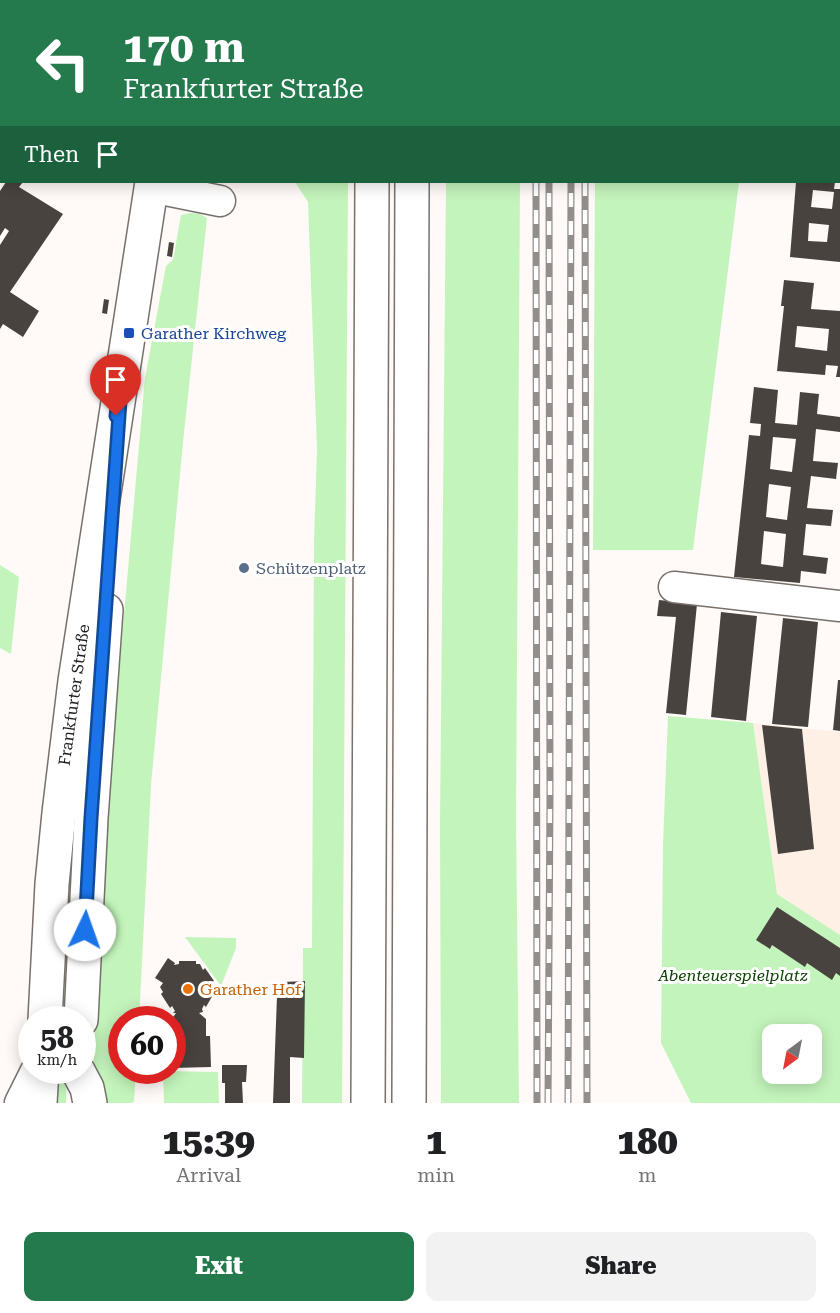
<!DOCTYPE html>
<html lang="en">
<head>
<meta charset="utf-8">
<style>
	body { margin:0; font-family:"Roboto Serif",serif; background:#f2f2f2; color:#202124; height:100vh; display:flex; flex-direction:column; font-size:22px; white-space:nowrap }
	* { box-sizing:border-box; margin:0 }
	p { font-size:20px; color:#757577 }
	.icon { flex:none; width:33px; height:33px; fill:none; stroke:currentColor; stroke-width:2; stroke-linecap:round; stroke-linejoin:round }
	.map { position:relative; height:1103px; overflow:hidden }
	.details { display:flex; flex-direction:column; background:#fff; flex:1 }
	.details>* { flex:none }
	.top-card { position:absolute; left:0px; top:0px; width:840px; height:183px; box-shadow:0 3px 15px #0003; background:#247a4d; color:#fff; overflow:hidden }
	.needle { width:39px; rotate:212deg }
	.buttons { position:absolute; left:762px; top:1024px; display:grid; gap:12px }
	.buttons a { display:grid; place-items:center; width:60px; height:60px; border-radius:12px; background:#fff; box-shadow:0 3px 15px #0003; font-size:30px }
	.speed { position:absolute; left:18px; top:1006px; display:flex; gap:12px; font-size:30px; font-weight:700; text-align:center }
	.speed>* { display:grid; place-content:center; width:78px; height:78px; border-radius:50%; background:#fff; box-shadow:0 3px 15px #0003; line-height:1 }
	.speed small { font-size:15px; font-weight:400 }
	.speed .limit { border:9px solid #d22; background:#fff; color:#111 }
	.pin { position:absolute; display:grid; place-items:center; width:51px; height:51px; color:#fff; margin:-62px -26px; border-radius:50% 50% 50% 0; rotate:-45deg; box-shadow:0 0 6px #0007 }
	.pin .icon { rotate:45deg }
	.me { position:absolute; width:66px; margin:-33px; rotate:3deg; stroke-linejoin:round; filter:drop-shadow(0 0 4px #0008) }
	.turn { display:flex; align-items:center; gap:21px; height:126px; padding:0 24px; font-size:27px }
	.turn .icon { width:78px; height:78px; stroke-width:2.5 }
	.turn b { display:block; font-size:42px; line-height:51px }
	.then { display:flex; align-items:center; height:57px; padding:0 24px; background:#0003; gap:12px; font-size:22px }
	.eta { display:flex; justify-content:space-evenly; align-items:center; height:102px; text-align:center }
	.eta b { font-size:36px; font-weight:800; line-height:42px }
	.cta { display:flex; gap:12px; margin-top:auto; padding:12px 24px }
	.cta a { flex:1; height:69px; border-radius:12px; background:#247a4d; color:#fff; font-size:24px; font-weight:800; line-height:69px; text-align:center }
	.cta a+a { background:#f2f2f2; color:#202124 }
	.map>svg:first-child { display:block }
	.built { fill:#fff0e6; fill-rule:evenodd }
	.green { fill:#c3f4bb; fill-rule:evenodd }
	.building { fill:#49433f; fill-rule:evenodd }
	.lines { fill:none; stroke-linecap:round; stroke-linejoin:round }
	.minor-casing { stroke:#77706b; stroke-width:33 }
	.major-casing { stroke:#77706b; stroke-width:36 }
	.highway-casing { stroke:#77706b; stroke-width:36 }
	.minor { stroke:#fff; stroke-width:30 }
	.major { stroke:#fff; stroke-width:33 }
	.highway { stroke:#fff; stroke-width:33 }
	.rail-casing { stroke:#928e8c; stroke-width:7 }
	.rail { stroke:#fff; stroke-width:4.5; stroke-dasharray:14; stroke-linecap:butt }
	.route-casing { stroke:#114b97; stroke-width:15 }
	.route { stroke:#1a73e8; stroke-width:10 }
	.transit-dot { fill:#1a4fb4; stroke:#fff; stroke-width:2 }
	.service-dot { fill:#5c6f8a; stroke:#fff; stroke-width:2 }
	.food-dot { fill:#e8710a; stroke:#fff; stroke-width:2 }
	.labels { text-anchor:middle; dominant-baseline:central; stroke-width:6; stroke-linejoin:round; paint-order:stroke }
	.transit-label { font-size:16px; fill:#164399; stroke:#fff; text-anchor:start }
	.service-label { font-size:16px; fill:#4e5e75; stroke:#fff; text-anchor:start }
	.street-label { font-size:16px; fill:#201e1c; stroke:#fff }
	.park-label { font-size:16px; font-style:italic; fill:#0b4302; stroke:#fff }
	.food-label { font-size:16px; fill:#c56008; stroke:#fff; text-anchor:start }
</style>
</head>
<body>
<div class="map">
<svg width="840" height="1103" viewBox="0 0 840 1103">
	<rect width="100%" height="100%" fill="#fffaf7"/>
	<!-- built -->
	<path class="built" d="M753 723 840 732V935L777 894ZM762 725 802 730 814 849 778 853Z"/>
	<!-- green -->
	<g class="green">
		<polygon points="0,0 2,2 0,110"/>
		<polygon points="596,0 762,0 596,2"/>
		<polygon points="295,182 348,182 342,1103 302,1103 303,948 312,948 314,543 317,449 308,202"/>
		<polygon points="446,182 520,182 516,818 519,1103 441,1103 440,825"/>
		<polygon points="595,182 739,182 693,550 593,550"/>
		<polygon points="191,213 200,214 207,218 183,442 151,785 139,1020 122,1020 122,1071 136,1071 134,1101 132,1103 104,1103 93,1069 109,784 145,378 166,266 173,260 181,215"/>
		<polygon points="0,565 19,577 11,654 0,648"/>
		<path d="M668 716 753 723 777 894 840 935V1103H691L661 1043 663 844ZM772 1035H812V1074H772Z"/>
		<polygon points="77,793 68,1020 60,1020 64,872"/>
		<polygon points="185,937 236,938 236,948 221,986"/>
		<polygon points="58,1071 67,1071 66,1103 56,1103"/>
		<polygon points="163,1071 218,1072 219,1103 164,1103"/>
	</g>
	<!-- building -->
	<g class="building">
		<polygon points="6,182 23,182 19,187 63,214 10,292 39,311 23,337 3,324 0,329 0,245 9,231 5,228 0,236 0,191"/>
		<path d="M796 182H835L834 189H840V262L790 257ZM813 190 834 192 832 209 811 207ZM809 223 829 225 827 242 808 241Z"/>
		<polygon points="169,242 174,243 172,257 167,256"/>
		<path d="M784 280 814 283 811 309 840 311V377H836L838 366 826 365 825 375 777 371 784 306H781ZM797 326 829 329 827 351 795 347Z"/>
		<polygon points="104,299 109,300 107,314 102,313"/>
		<path d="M754 387 778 390 775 423 797 425 800 392 819 394 817 414 840 417V432L816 429 813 461 838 463 836 479 811 476 807 508 833 510 831 526 806 524 803 555 828 558 826 574 801 571 800 583 734 577 749 435 760 436 761 424 750 423ZM773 437 796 439 792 472 770 469ZM769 484 791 487 787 520 766 517ZM764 531 786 534 783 567 761 564Z"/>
		<polygon points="659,600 697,604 686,715 666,713 676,617 657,616"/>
		<polygon points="721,612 757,616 746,721 711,717"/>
		<polygon points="783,618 818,622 808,727 772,724"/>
		<polygon points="838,680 840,680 840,731 833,730"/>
		<polygon points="762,725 802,729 814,849 778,854"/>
		<polygon points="777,907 840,948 840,976 836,973 832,980 807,963 805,967 772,945 770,949 756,940"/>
		<polygon points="168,958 175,963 174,965 179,964 179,961 196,961 196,964 200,964 203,970 205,968 214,981 212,982 215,987 212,992 214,993 206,1007 204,1005 202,1009 203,1012 199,1013 206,1019 206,1036 210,1036 211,1067 172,1068 172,1020 171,1020 176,1013 173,1013 175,1011 172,1006 170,1008 161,994 163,992 160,987 163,983 155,978"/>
		<polygon points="305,981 304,1058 290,1057 290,1103 273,1103 277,996 283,996 283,982"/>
		<polygon points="222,1065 247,1065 246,1082 242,1082 243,1103 225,1103 225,1083 222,1083"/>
	</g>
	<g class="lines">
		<!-- minor casing -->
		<g class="minor-casing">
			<g id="minor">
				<polyline points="12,0 12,2"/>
				<polyline points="218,2 218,0"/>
				<polyline points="0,126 2,126"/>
				<polyline points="151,187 220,201"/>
				<polyline points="674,587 840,606"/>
				<polyline points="20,1103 36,1071"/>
			</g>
		</g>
		<!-- major casing -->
		<g class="major-casing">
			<g id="major">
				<polyline points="173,2 174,0"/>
				<polyline points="45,1020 52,884 59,813 75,681 152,182"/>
				<polyline points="81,1020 91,818 106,610"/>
				<polyline points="78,1071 87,1088 90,1103"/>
				<polyline points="40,1103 42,1071"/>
			</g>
		</g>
		<!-- highway casing -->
		<g class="highway-casing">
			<g id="highway">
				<polyline points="373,2 373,0"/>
				<polyline points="412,2 412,0"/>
				<polyline points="368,1103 372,182"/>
				<polyline points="409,1103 412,182"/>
			</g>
		</g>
		<!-- minor -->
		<use href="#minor" class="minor"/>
		<!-- major -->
		<use href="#major" class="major"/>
		<!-- highway -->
		<use href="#highway" class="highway"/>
		<!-- rail casing -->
		<g class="rail-casing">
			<g id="rail">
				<polyline points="536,0 536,2"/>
				<polyline points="548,0 548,2"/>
				<polyline points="570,0 570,2"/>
				<polyline points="584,0 584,2"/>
				<polyline points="536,182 537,1103"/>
				<polyline points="585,182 587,1103"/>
				<polyline points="548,1103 550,798 549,182"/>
				<polyline points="568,1103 571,182"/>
			</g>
		</g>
		<!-- rail -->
		<use href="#rail" class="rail"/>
	</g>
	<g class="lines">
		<!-- route casing -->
		<g class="route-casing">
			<polyline id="route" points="85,930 91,818 122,372 116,416"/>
		</g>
		<!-- route -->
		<use href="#route" class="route"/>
	</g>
	<!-- markers -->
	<rect class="transit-dot" x="123" y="327" width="12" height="12" rx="3"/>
	<circle class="service-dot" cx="244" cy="568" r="6"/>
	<circle class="food-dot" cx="188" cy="989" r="6"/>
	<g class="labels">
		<!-- transit labels -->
		<g class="transit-label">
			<text x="141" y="333">Garather Kirchweg</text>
		</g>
		<!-- service labels -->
		<g class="service-label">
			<text x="256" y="568">Schützenplatz</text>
		</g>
		<!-- street labels -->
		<g class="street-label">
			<text transform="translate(74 695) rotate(-82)">Frankfurter Straße</text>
		</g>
		<!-- park labels -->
		<g class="park-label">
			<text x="733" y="975">Abenteuerspielplatz</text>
		</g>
		<!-- food labels -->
		<g class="food-label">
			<text x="200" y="989">Garather Hof</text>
		</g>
	</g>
</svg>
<div class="buttons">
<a><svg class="needle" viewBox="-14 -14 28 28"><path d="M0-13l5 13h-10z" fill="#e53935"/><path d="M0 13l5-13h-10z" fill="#757577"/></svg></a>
</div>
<div class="speed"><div>58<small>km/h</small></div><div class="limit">60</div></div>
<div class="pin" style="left:116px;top:416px;background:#d93025"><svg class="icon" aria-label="arrive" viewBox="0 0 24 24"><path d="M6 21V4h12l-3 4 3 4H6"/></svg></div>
<svg class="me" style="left:85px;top:930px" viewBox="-20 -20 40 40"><circle r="19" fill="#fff"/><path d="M0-13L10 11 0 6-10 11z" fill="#1a73e8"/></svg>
<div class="top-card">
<div class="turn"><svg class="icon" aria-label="left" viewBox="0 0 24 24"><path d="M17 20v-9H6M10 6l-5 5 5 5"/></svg><div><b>170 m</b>Frankfurter Straße</div></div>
<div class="then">Then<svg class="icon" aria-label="arrive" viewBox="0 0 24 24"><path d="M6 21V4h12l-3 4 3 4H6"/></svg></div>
</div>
</div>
<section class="details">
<div class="eta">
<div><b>15:39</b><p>Arrival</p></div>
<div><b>1</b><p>min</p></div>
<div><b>180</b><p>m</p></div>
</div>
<div class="cta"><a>Exit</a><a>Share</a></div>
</section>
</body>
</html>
